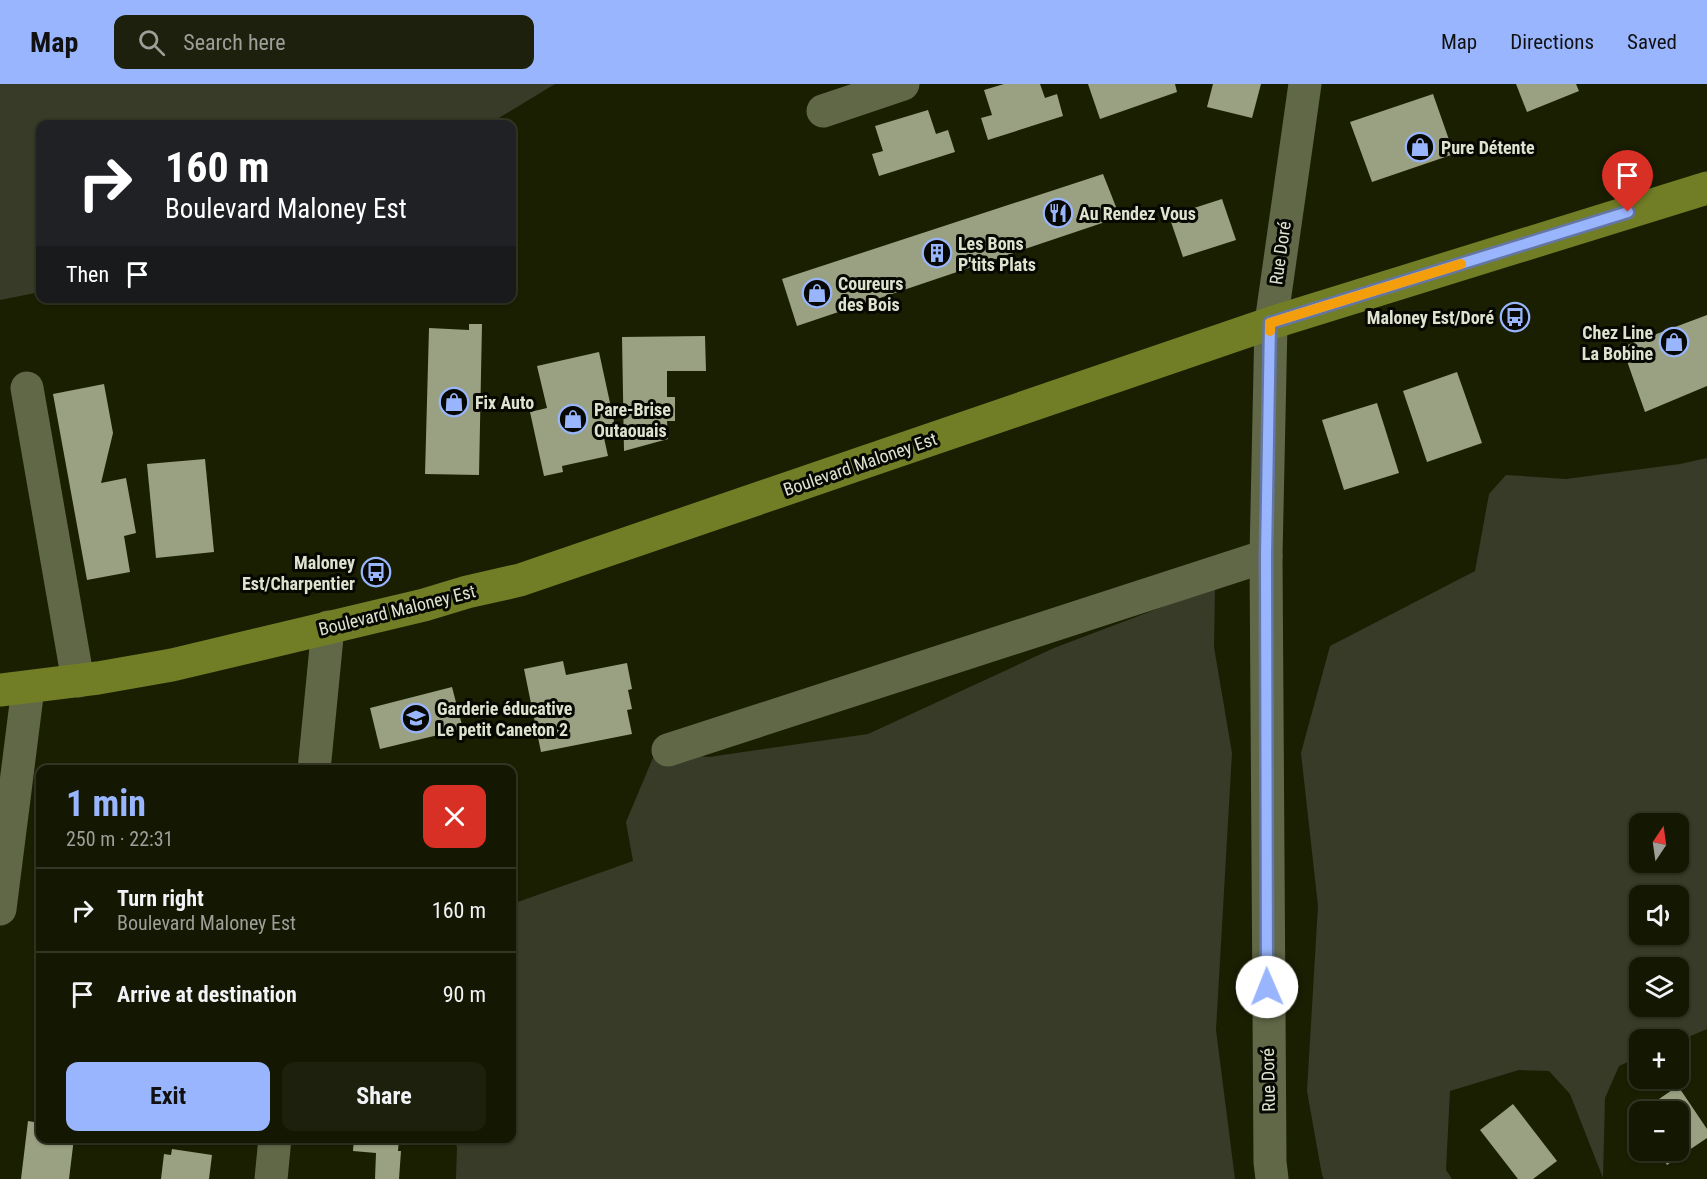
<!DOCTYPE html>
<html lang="en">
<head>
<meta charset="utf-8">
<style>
	body { margin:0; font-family:"Roboto Condensed",sans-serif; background:#1d200c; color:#f1f3f6; height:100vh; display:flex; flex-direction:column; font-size:22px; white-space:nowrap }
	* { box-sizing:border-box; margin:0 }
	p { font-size:20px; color:#9d9f99 }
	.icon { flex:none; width:33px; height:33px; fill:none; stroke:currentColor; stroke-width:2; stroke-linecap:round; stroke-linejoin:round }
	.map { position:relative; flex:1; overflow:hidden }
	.side { position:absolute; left:36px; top:681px; width:480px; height:378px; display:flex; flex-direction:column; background:#141702; border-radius:12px; box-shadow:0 2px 4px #0004,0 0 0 2px #333624 }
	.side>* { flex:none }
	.banner { position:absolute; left:36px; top:36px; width:480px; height:183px; border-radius:12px; box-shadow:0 2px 4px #0004,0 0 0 2px #333624; background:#202124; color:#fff; overflow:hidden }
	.needle { width:39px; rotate:13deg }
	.controls { position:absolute; left:1629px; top:729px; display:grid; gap:12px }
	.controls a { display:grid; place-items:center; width:60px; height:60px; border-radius:12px; background:#141702; box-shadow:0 2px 4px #0004,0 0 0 2px #333624; font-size:30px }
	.pin { position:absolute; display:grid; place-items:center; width:51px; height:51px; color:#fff; margin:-62px -26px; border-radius:50% 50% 50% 0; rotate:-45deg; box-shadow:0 0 6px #0007 }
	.pin .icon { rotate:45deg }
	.me { position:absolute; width:66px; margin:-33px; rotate:359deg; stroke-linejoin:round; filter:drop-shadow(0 0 4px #0008) }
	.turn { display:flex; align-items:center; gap:21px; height:126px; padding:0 30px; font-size:27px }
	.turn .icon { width:78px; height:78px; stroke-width:2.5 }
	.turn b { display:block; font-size:42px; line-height:51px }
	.then { display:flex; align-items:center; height:57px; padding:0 30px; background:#0003; gap:12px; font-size:22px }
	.round { display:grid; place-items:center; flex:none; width:63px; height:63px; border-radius:12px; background:#1d200c }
	.overview { display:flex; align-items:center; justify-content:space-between; height:102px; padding:0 30px }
	h1 { font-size:36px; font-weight:700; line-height:45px; color:#99b5fd }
	.primary-button { display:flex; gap:12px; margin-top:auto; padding:12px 30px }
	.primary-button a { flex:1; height:69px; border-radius:12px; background:#99b5fd; color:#111; font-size:24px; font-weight:700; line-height:69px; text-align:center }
	.primary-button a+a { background:#1d200c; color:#f1f3f6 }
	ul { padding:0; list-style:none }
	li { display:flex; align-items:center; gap:18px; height:84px; padding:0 30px; border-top:2px solid #333624 }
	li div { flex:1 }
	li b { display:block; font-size:22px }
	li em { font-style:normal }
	header { display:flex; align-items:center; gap:36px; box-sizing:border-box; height:84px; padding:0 30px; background:#99b5fd; color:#111 }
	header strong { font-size:28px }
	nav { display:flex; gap:33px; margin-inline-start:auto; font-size:21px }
	.search { width:420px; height:54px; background:#1d200c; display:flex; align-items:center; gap:15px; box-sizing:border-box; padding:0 21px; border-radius:12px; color:#9d9f99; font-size:22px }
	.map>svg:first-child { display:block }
	.green { fill:#373b28; fill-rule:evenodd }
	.building { fill:#9aa182 }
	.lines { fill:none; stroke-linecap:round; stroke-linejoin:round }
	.minor { stroke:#616847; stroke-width:33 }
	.major { stroke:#717e26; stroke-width:33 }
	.route-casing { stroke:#6376a4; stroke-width:15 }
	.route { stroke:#99b5fd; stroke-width:10 }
	.slow { stroke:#f59e0b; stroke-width:10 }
	.labels { text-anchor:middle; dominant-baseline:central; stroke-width:6; stroke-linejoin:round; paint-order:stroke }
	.poi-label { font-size:18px; font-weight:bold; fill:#dee3d0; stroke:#060801; text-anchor:start }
	.street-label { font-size:18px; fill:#dee3d0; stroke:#060801 }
</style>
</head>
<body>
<header>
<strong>Map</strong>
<div class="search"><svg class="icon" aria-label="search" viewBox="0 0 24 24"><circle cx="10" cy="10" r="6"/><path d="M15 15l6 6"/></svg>Search here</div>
<nav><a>Map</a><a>Directions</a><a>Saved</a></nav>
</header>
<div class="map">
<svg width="1707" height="1095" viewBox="0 0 1707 1095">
	<rect width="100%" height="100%" fill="#1a1f02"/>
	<!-- green -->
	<g class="green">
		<polygon points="0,0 555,0 489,40 40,40 40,208 0,216"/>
		<path d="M1707 374V945L1679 957 1640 956 1639 973 1619 982 1605 1014 1603 1094 1570 1010 1549 987 1519 986 1450 1007 1446 1086 1452 1095H1324L1322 1091 1307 1007 1318 822 1301 669 1330 562 1475 487 1489 410 1506 391 1566 395 1680 380ZM1640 740H1678V778H1640ZM1640 812H1678V850H1640ZM1640 884H1678V922H1640Z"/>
		<polygon points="1215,503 1214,563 1232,669 1216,946 1235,1095 456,1095 457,1063 454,1055 512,1054 512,820 633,777 626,738 655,669 709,673 868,650 1054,564"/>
	</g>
	<!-- building -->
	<g class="building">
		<polygon points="1004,0 1040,0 1045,14 1057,10 1063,32 988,56 981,34 992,31 984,6"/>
		<polygon points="1088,0 1175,0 1177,8 1100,35"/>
		<polygon points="1213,0 1261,0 1252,34 1207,23"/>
		<polygon points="1516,0 1576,0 1579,7 1527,28"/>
		<polygon points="1433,10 1454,70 1372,98 1350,38"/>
		<polygon points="928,26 936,50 948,46 955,68 879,92 872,70 883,67 875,42"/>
		<polygon points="1103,90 1120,133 797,242 782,195"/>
		<polygon points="1222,115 1236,156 1183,173 1169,132"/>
		<polygon points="1707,231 1707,302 1645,328 1622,263"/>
		<polygon points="469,240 482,240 479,391 425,390 429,244 469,246"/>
		<polygon points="705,252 706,287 667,287 667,313 675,313 675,337 667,337 668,355 624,367 622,253"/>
		<polygon points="599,268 615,342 602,345 608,372 562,382 563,388 544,392 530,328 547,324 537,282"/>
		<polygon points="1457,288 1482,359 1427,378 1403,307"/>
		<polygon points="104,300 113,349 101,399 126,394 136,449 124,452 130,488 87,496 53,310"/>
		<polygon points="1377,319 1399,389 1344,406 1322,336"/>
		<polygon points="205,375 214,468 156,474 147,380"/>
		<polygon points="563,577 566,591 627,579 632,605 628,606 632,625 627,626 632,650 541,668 524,585"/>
		<polygon points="452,603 463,645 380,665 370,624"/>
		<polygon points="39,1002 40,1002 40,1030 35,1029"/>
		<polygon points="1678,1002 1707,1045 1707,1054 1667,1081 1657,1066 1678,1066 1678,1028 1640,1028"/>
		<polygon points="1513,1020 1557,1077 1533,1095 1518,1095 1480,1046"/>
		<polygon points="28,1037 40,1039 40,1054 74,1054 69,1095 21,1095"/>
		<polygon points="354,1054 399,1054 398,1067 401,1067 399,1095 375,1095 376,1069 353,1067"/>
		<polygon points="172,1065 212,1071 209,1095 161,1095 164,1070 171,1071"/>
	</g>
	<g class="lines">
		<!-- minor -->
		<g class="minor">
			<polyline points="823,27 903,0"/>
			<polyline points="27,304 78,597"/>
			<polyline points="668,666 1266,472"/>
			<polyline points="314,686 328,543"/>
			<polyline points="0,825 28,604"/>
			<polyline points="271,1095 275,1054"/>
			<polyline points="1272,1095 1270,1078 1266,472 1271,239 1305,0"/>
		</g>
		<!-- major -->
		<polyline class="major" points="0,606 98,594 172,581 424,521 467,508 520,496 1271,239 1707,104"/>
	</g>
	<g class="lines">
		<!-- route casing -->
		<g class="route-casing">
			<polyline id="route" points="1267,903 1266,472 1270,239 1628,128"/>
		</g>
		<!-- route -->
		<use href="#route" class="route"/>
		<!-- slow -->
		<polyline class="slow" points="1270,247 1270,239 1461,180"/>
	</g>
	<!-- icons -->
	<defs>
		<g id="shop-ring" transform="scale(1.5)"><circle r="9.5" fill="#060801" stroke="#99b5fd" stroke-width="1.5"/><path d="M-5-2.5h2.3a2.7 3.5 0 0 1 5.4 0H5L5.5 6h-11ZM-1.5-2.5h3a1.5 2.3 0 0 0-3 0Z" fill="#99b5fd"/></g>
		<g id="restaurant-ring" transform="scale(1.5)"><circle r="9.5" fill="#060801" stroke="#99b5fd" stroke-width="1.5"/><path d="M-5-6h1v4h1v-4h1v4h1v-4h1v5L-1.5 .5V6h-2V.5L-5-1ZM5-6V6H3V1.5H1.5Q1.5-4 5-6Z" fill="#99b5fd"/></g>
		<g id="building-ring" transform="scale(1.5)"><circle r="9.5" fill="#060801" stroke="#99b5fd" stroke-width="1.5"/><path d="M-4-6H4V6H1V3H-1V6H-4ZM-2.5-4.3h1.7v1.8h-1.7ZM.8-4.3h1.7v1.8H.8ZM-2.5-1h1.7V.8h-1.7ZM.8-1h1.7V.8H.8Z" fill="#99b5fd"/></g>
		<g id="bus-ring" transform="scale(1.5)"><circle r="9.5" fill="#060801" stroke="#99b5fd" stroke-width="1.5"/><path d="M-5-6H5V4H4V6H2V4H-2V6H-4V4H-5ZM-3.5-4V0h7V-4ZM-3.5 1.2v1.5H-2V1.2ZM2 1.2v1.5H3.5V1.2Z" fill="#99b5fd"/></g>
		<g id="school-ring" transform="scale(1.5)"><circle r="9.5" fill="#060801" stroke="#99b5fd" stroke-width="1.5"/><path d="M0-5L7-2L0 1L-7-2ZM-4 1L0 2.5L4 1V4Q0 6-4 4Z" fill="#99b5fd"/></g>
	</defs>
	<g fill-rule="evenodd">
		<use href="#shop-ring" x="1420" y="63"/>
		<use href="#restaurant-ring" x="1058" y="129"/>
		<use href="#building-ring" x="937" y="169"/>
		<use href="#shop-ring" x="817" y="209"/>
		<use href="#bus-ring" x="1515" y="233"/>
		<use href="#shop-ring" x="1674" y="258"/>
		<use href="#shop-ring" x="454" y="318"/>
		<use href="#shop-ring" x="573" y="335"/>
		<use href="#bus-ring" x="376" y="488"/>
		<use href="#school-ring" x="416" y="634"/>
	</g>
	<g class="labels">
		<!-- poi labels -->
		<g class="poi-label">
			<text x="1441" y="63">Pure Détente</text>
			<text x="1079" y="129">Au Rendez Vous</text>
			<text x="958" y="159">Les Bons<tspan x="958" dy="21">P'tits Plats</tspan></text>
			<text x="838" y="199">Coureurs<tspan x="838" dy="21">des Bois</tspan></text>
			<text x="1494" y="233" text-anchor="end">Maloney Est/Doré</text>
			<text x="1653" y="248" text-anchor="end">Chez Line<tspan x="1653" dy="21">La Bobine</tspan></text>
			<text x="475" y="318">Fix Auto</text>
			<text x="594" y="325">Pare-Brise<tspan x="594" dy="21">Outaouais</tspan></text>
			<text x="355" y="478" text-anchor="end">Maloney<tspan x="355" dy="21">Est/Charpentier</tspan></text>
			<text x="437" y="624">Garderie éducative<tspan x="437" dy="21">Le petit Caneton 2</tspan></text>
		</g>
		<!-- street labels -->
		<g class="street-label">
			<text transform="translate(1280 169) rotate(-82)">Rue Doré</text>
			<text transform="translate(860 380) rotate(-19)">Boulevard Maloney Est</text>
			<text transform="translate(397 526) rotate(-14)">Boulevard Maloney Est</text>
			<text transform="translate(1268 996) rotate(-91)">Rue Doré</text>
		</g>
	</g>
</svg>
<div class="controls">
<a><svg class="needle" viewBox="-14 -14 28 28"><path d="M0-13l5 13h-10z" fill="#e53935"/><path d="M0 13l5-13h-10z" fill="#9d9f99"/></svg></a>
<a><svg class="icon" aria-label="sound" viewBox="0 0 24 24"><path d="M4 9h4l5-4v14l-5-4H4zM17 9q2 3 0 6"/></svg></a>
<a><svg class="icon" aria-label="layers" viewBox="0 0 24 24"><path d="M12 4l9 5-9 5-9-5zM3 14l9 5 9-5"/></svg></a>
<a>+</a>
<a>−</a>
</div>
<div class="pin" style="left:1628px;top:128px;background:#d93025"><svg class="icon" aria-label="arrive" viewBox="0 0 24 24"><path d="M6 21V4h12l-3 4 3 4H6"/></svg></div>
<svg class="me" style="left:1267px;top:903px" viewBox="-20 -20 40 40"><circle r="19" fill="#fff"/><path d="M0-13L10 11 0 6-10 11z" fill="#99b5fd"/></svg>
<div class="banner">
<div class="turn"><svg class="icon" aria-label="right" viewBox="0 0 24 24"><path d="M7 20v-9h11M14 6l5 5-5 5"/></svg><div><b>160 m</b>Boulevard Maloney Est</div></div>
<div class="then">Then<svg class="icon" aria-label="arrive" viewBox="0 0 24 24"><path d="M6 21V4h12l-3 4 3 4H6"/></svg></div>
</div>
<section class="side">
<div class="overview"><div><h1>1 min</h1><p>250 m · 22:31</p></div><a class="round" style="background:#d93025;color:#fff"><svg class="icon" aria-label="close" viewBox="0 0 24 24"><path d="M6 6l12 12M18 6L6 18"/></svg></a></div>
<ul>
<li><svg class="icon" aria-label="right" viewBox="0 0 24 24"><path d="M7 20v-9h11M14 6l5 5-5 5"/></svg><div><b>Turn right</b><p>Boulevard Maloney Est</p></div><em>160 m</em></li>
<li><svg class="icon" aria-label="arrive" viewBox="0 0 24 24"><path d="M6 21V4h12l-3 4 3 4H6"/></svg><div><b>Arrive at destination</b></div><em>90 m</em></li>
</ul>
<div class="primary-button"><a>Exit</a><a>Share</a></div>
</section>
</div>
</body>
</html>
